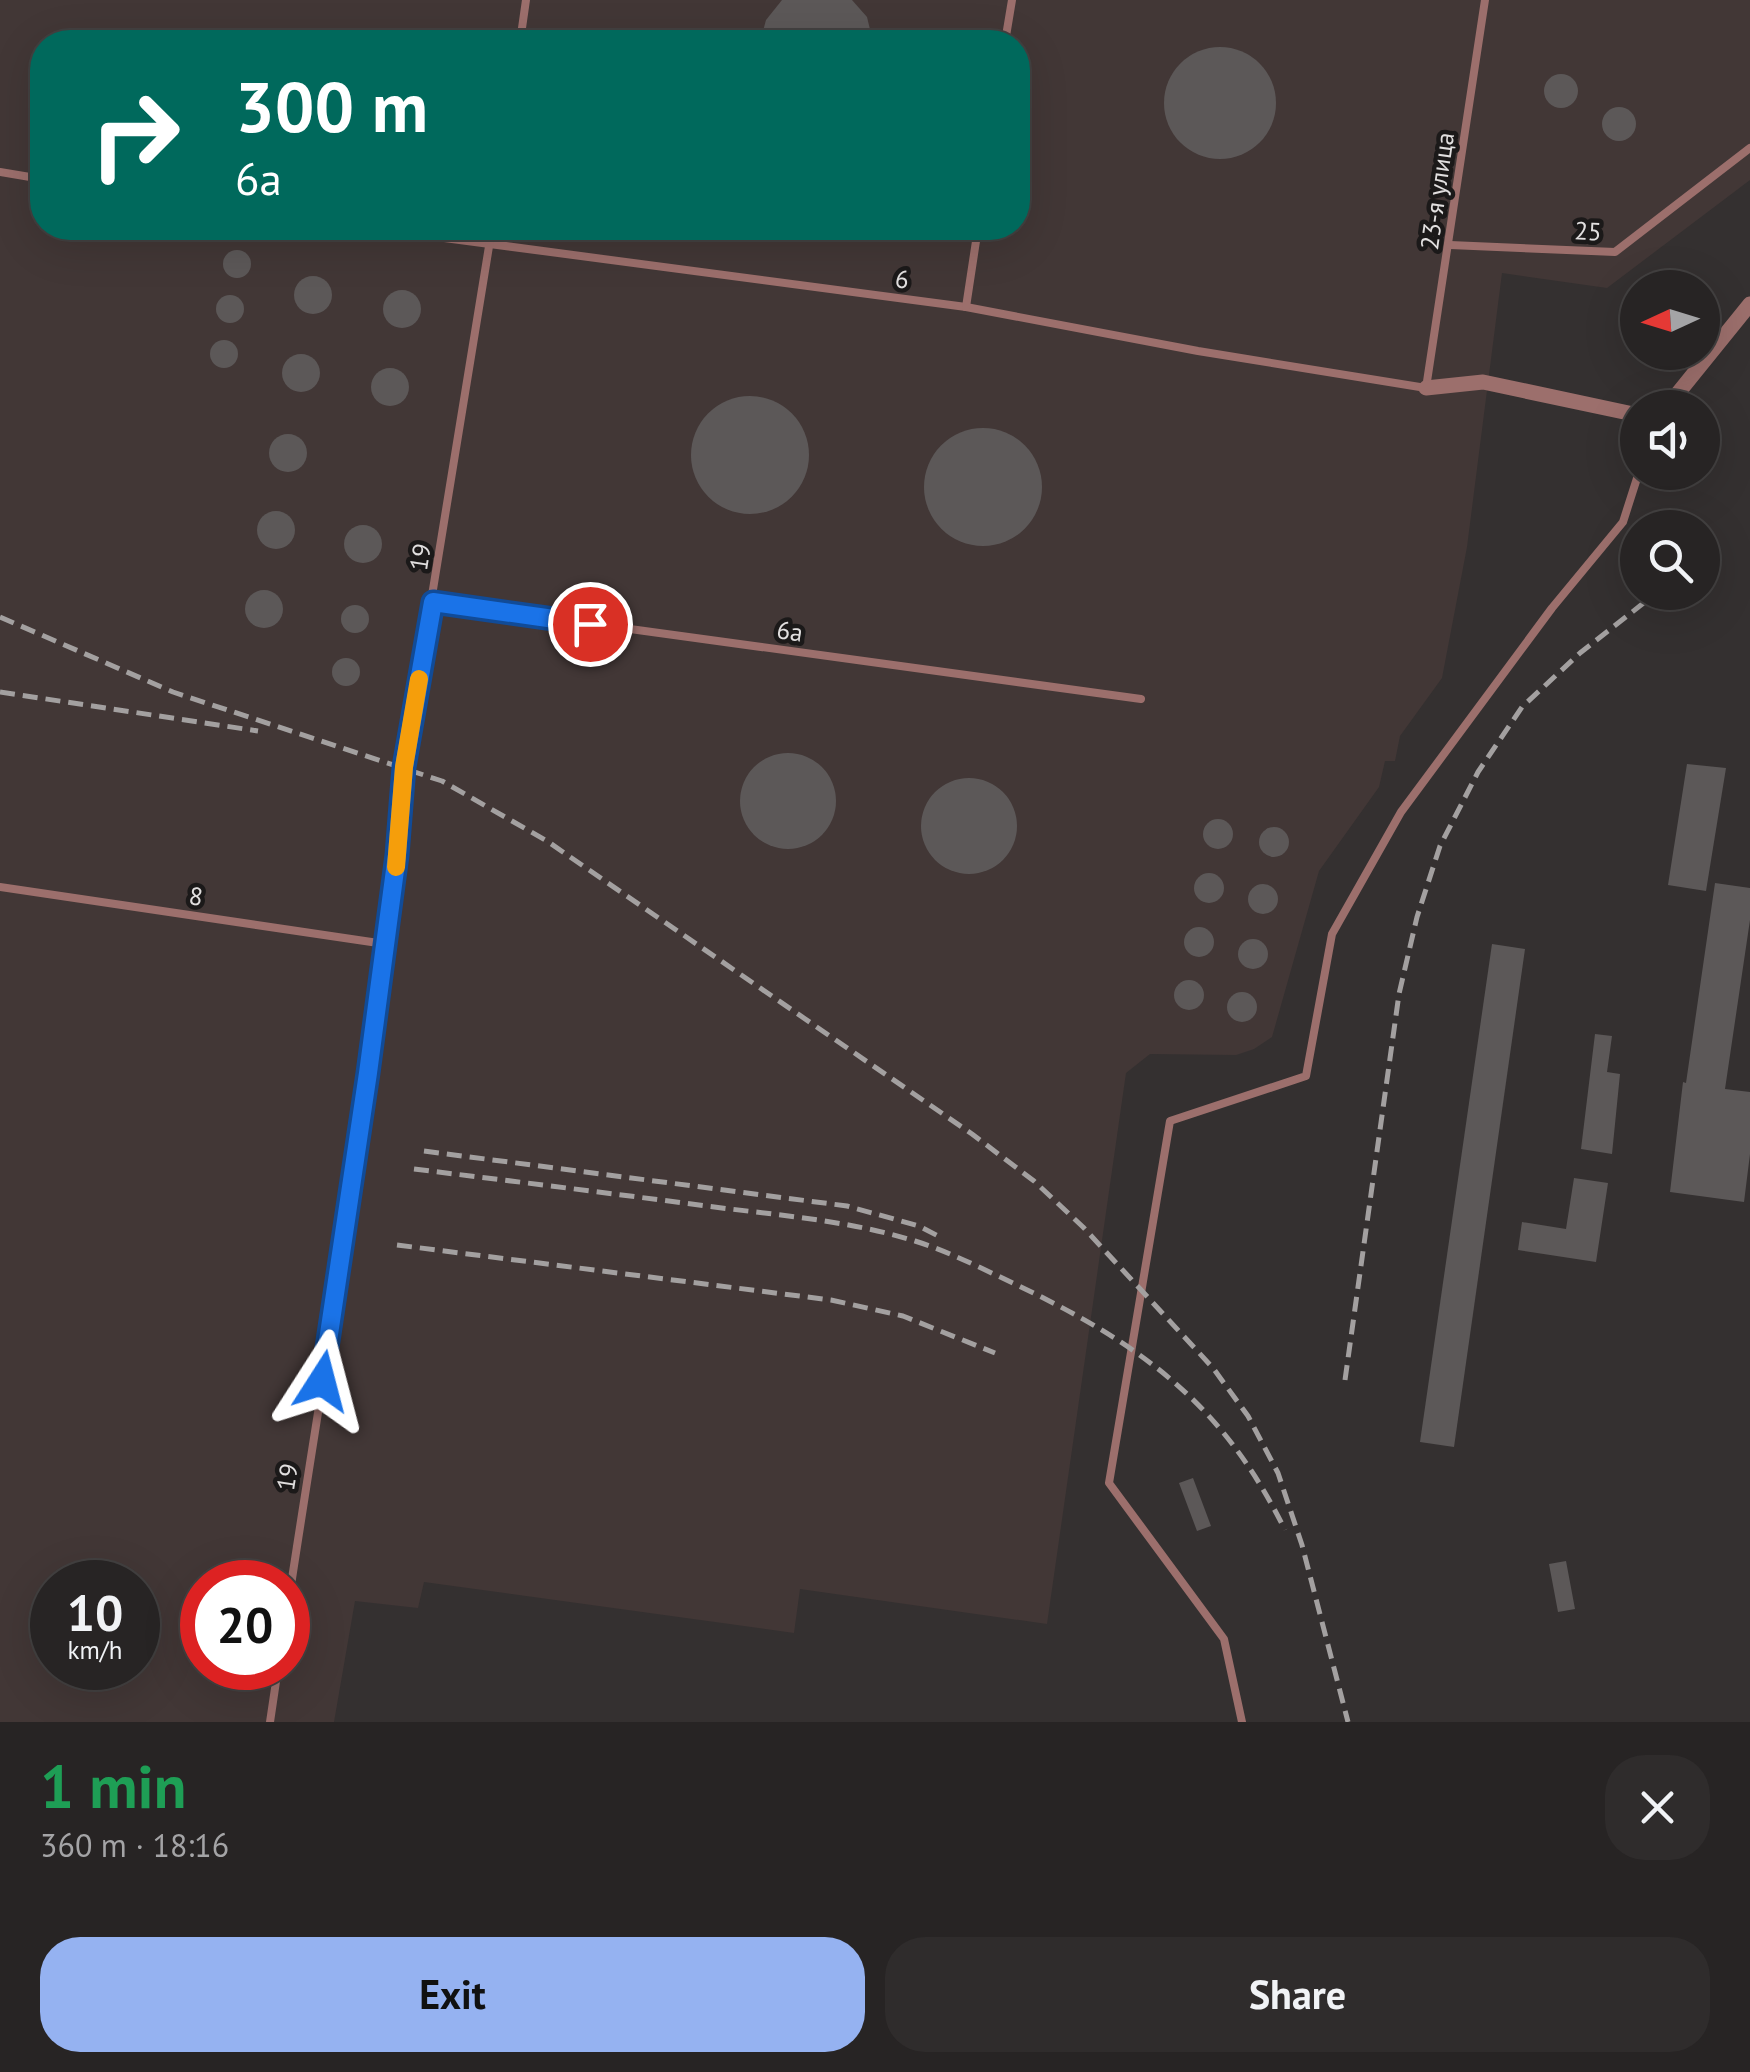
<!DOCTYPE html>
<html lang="en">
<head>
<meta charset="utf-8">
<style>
	body { margin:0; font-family:"PT Sans",sans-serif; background:#2f2c2c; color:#f1f3f6; height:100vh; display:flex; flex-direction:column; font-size:38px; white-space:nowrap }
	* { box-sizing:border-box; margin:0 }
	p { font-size:32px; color:#a4a4a6 }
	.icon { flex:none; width:55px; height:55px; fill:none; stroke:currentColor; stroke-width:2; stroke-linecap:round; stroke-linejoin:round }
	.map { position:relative; height:1722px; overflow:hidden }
	.side { display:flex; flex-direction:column; background:#272424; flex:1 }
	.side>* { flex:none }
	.guide { position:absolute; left:30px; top:30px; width:1000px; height:210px; border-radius:40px; box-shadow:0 10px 40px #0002,0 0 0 2px #434141; background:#00695c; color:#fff; overflow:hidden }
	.needle { width:65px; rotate:266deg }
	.tools { position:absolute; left:1620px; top:270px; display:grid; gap:20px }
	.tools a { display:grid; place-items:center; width:100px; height:100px; border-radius:50%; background:#272424; box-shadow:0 10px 40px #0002,0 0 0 2px #434141; font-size:50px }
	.speed { position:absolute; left:30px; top:1560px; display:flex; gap:20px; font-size:50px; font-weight:700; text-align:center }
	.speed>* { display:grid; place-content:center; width:130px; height:130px; border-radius:50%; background:#272424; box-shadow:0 10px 40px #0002,0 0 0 2px #434141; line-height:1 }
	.speed small { font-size:25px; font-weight:400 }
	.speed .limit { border:15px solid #d22; background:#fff; color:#111 }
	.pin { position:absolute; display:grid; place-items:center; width:85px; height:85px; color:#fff; margin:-42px; border:5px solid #fff; border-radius:50%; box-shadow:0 2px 10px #0007 }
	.me { position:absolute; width:110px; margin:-55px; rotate:9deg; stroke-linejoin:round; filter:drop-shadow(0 0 8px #0008) }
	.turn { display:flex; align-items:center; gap:35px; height:210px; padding:0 40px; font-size:45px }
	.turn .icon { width:130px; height:130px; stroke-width:2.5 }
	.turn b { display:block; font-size:70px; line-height:85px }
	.round { display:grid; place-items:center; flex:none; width:105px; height:105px; border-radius:40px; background:#2f2c2c }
	.summary { display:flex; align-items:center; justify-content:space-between; height:170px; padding:0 40px }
	h1 { font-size:60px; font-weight:800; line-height:75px; color:#1e9e55 }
	.action { display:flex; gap:20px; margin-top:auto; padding:20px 40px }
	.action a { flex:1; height:115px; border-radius:40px; background:#95b2f1; color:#111; font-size:40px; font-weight:800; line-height:115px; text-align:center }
	.action a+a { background:#2f2c2c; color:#f1f3f6 }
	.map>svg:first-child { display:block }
	.built { fill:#423736; fill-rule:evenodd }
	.building { fill:#5c5858 }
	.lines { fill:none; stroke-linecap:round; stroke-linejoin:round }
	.service { stroke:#9c6f6c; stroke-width:8 }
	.minor { stroke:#9c6f6c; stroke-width:15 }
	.rail { stroke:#a3a0a0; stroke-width:5; stroke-dasharray:15 8; stroke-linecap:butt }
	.route-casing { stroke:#114b97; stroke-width:25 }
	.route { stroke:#1a73e8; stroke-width:18 }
	.slow { stroke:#f59e0b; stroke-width:18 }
	.labels { text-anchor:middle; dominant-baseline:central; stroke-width:9; stroke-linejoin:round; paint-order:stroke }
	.street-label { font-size:25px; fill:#e1dfdf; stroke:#1b1919 }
</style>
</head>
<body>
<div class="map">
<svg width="1750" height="1722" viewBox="0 0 1750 1722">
	<rect width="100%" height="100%" fill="#343030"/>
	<!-- built -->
	<path class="built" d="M0 0H1750V180L1607 288 1502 273 1467 547 1442 678 1400 736 1395 761H1385L1379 787 1319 871 1272 1037 1254 1049 1236 1055 1150 1054 1126 1073 1047 1624 800 1589 794 1633 424 1582 418 1608 355 1601 334 1722H0ZM42 42H1018V228H42ZM52 1582H138V1668H52ZM202 1582H288V1668H202Z"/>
	<!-- building -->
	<g class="building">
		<polygon points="782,0 852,0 867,17 873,42 760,42 766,20"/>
		<circle cx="1220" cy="103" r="56"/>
		<circle cx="1561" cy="91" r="17"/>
		<circle cx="1619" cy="124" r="17"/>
		<circle cx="237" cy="264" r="14"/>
		<circle cx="313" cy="295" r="19"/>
		<circle cx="402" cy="309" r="19"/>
		<circle cx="230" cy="309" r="14"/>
		<circle cx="224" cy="354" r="14"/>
		<circle cx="301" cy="373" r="19"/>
		<circle cx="390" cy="387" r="19"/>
		<circle cx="750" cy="455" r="59"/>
		<circle cx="983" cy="487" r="59"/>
		<circle cx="288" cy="453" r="19"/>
		<circle cx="276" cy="530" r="19"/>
		<circle cx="363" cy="544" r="19"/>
		<circle cx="264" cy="609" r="19"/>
		<circle cx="355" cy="619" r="14"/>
		<circle cx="346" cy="672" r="14"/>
		<circle cx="788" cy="801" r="48"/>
		<polygon points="1687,764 1726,768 1706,891 1668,885"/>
		<circle cx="969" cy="826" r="48"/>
		<circle cx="1218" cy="834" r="15"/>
		<circle cx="1274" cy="842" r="15"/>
		<circle cx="1209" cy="888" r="15"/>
		<polygon points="1715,883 1750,888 1750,920 1725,1089 1750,1092 1750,1154 1744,1202 1670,1192 1683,1082 1686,1083"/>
		<circle cx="1263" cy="899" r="15"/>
		<circle cx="1199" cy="942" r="15"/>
		<circle cx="1253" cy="954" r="15"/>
		<polygon points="1492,944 1525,949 1454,1447 1420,1442"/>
		<circle cx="1189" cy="995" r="15"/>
		<circle cx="1242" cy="1007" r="15"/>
		<polygon points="1595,1034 1612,1036 1607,1072 1620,1074 1612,1154 1581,1149"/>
		<polygon points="1574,1178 1608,1183 1596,1262 1518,1250 1522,1222 1566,1229"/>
		<polygon points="1193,1478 1211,1526 1197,1531 1179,1483"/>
		<polygon points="1566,1561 1575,1609 1558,1612 1549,1564"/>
	</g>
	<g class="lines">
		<!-- service -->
		<g class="service">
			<polyline points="520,42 526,0"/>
			<polyline points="1005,42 1012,0"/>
			<polyline points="0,172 42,179"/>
			<polyline points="369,228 966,307 1198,351 1426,388 1485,0"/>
			<polyline points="1450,245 1615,252 1750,148"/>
			<polyline points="966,307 978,228"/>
			<polyline points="433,602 1141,699"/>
			<polyline points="0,887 385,944"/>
			<path d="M288 1605C330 1327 381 1048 404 767L492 228"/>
			<polyline points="270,1722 278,1668"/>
			<polyline points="1242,1722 1224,1639 1109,1483 1170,1121 1306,1076 1332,934 1401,812 1552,608 1623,522 1639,472"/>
		</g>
		<!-- minor -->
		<g class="minor">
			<polyline points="1426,388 1483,382 1638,415"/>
			<polyline points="1666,408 1750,304"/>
		</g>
		<!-- rail -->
		<g class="rail">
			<polyline points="0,617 173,692 442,781 547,841 972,1134 1034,1181 1083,1227 1213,1368 1248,1416 1278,1473 1302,1545 1348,1722"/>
			<polyline points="0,692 258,731"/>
			<polyline points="424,1151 847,1206 919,1226 942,1238"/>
			<path d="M414 1169C511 1181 609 1193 706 1206 776 1215 847 1220 915 1241 950 1252 985 1270 1019 1286 1142 1345 1223 1404 1285 1530"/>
			<polyline points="397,1245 831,1300 903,1316 995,1353"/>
			<polyline points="1345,1380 1399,994 1417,917 1440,846 1478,772 1522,707 1580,653 1650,598"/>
		</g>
	</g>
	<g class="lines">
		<!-- route casing -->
		<g class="route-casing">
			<polyline id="route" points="322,1381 368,1073 397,855 404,767 433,602 590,624"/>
		</g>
		<!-- route -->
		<use href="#route" class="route"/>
		<!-- slow -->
		<polyline class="slow" points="396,867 404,767 419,679"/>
	</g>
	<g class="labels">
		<!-- street labels -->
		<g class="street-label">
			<text transform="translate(1437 191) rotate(-82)">23-я улица</text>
			<text transform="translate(1588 231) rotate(3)">25</text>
			<text transform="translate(902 279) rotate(7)">6</text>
			<text transform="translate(420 557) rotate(-81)">19</text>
			<text transform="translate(790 631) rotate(8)">6a</text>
			<text transform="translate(196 896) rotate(8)">8</text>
			<text transform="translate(287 1477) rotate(-81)">19</text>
		</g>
	</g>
</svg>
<div class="tools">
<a><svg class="needle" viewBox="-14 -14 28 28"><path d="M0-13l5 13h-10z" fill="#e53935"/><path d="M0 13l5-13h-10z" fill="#a4a4a6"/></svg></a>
<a><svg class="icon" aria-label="sound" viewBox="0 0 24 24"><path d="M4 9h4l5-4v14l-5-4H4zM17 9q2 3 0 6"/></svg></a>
<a><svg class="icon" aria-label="search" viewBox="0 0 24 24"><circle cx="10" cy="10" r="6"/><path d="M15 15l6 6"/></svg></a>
</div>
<div class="speed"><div>10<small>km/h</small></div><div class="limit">20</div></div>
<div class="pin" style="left:590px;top:624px;background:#d93025"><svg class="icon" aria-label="arrive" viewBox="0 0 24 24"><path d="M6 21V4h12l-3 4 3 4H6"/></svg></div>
<svg class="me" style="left:322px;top:1381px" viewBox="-20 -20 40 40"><path d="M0-17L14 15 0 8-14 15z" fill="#1a73e8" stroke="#fff" stroke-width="4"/></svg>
<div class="guide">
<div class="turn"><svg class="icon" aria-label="right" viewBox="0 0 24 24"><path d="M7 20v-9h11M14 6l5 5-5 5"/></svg><div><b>300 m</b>6a</div></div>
</div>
</div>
<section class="side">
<div class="summary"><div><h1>1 min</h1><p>360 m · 18:16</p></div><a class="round"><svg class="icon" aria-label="close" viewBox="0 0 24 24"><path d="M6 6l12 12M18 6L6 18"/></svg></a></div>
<div class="action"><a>Exit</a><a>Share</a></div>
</section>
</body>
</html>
